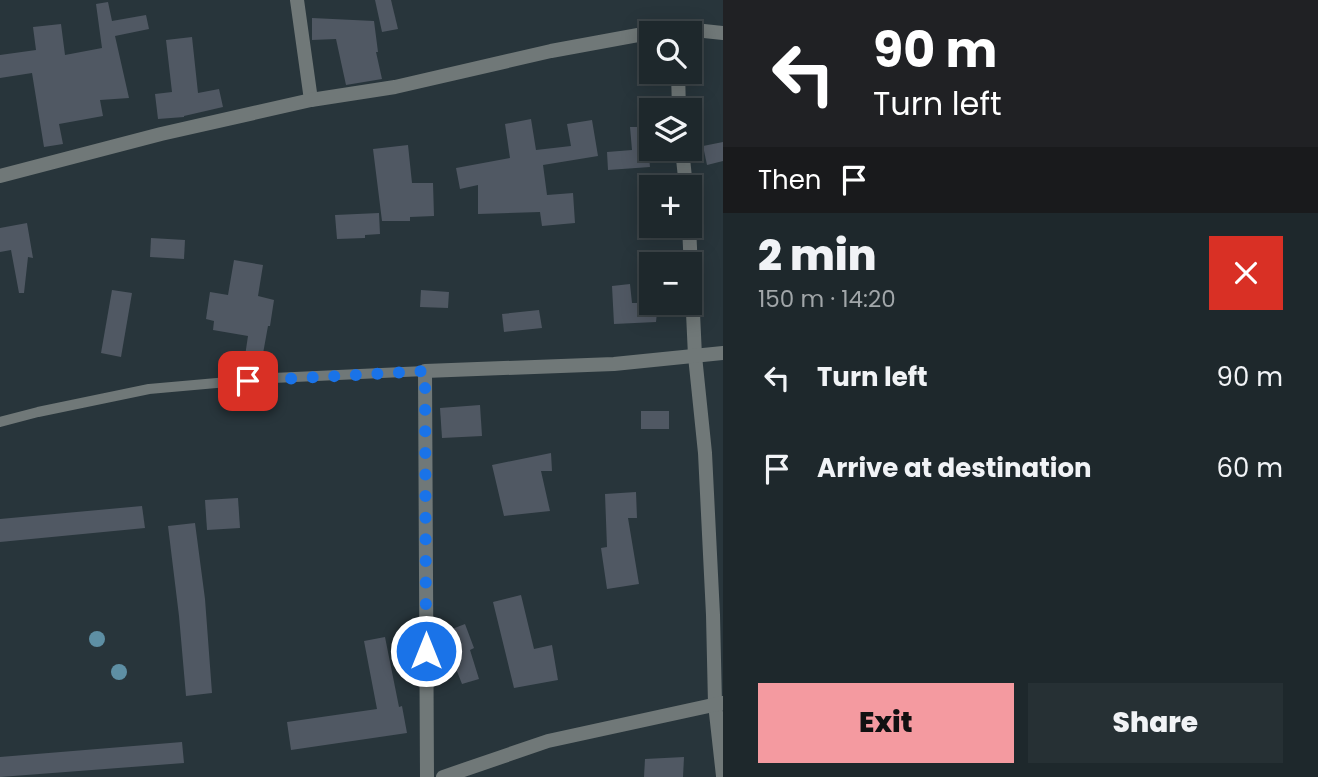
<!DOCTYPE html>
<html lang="en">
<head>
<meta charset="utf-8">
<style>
	body { margin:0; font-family:Poppins,sans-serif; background:#263034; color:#f1f3f6; height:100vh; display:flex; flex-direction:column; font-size:26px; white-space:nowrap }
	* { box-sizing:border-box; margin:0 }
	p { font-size:23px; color:#a1a6a9 }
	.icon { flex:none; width:38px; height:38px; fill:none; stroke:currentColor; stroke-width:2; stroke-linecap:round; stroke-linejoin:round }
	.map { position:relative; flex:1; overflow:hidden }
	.details { display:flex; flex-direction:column; background:#1e282c; width:595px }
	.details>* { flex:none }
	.top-card { background:#202124; color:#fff; overflow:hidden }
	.buttons { position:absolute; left:639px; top:21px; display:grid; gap:14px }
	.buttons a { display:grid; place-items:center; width:63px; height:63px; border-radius:0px; background:#1e282c; box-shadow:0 4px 18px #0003,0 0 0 2px #3c4448; font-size:35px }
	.pin { position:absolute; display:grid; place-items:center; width:60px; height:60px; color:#fff; margin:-30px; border-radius:14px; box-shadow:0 4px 10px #0006 }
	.me { position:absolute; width:77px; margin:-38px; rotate:0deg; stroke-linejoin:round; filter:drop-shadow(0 0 5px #0008) }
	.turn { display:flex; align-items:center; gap:24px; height:147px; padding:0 35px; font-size:32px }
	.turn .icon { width:91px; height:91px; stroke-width:2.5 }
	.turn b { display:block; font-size:49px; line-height:60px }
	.then { display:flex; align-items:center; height:66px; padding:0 35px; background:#0003; gap:14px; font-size:26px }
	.round { display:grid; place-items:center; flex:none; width:74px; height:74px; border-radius:0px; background:#263034 }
	.overview { display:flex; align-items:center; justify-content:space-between; height:119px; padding:0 35px }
	h1 { font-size:42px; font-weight:800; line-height:52px }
	.action { display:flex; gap:14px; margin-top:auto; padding:14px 35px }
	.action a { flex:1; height:80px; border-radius:0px; background:#f49aa0; color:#111; font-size:28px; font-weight:800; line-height:80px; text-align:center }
	.action a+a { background:#263034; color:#f1f3f6 }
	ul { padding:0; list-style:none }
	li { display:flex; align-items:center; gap:21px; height:91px; padding:0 35px }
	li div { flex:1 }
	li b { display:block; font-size:26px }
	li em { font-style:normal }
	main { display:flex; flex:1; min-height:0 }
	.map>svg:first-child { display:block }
	.building { fill:#505863 }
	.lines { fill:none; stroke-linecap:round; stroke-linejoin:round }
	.service { stroke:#707878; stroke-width:10 }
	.minor { stroke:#707878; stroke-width:14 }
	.tree { fill:#5e8fa4 }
	.route { stroke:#1a73e8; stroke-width:12; stroke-dasharray:0 21.6 }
</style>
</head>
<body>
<main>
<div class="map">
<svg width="723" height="777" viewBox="0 0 723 777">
	<rect width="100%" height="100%" fill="#28353b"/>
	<!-- building -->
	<g class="building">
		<polygon points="375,0 391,0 398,29 382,32"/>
		<polygon points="108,2 112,21 146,15 149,29 115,36 129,98 100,100 103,116 59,124 63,144 44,147 32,73 0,78 0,55 36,50 33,27 61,24 65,55 102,48 96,4"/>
		<polygon points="312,18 374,21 378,52 376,52 382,79 346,85 336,39 312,40"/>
		<polygon points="192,37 198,93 219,89 223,107 184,116 184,117 158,119 155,94 172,92 166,40"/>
		<polygon points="531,119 536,150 571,146 567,124 592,120 598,156 543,165 547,195 573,193 575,223 542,226 540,212 478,214 478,185 460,189 456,168 510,158 505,124"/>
		<polygon points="630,127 646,127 650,167 608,170 607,152 632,150"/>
		<polygon points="723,142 723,161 707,165 703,146"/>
		<polygon points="408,145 412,183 433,183 434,216 410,217 410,221 382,221 373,149"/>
		<polygon points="379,213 380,234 365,235 365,238 337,239 335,215"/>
		<polygon points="27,223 33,258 28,257 24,293 19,293 11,250 0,252 0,228"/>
		<polygon points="151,238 185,240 184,259 150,257"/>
		<polygon points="234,260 263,265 258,296 274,300 270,326 268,326 262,359 245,356 248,336 213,330 214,321 206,319 210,292 228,295"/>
		<polygon points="630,284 632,303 658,303 656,322 614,324 612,286"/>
		<polygon points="112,290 132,293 121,357 101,353"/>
		<polygon points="421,290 449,292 448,308 420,307"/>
		<polygon points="539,310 542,328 504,332 502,314"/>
		<polygon points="480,405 482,436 442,438 440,408"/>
		<rect x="641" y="411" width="28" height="18"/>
		<polygon points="551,453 552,471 541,471 550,511 504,516 492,465"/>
		<polygon points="636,492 637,518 628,518 639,584 607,589 601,548 607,547 605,494"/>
		<polygon points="238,498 240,528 207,530 205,500"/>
		<polygon points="142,506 145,528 0,542 0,519"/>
		<polygon points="195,523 205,599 212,693 186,696 179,616 168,526"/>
		<polygon points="521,595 534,649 552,645 558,680 514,688 493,602"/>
		<polygon points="465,624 474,648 470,650 479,679 462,684 442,633"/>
		<polygon points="385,637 399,707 402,706 407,733 291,750 287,722 377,709 364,641"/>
		<polygon points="182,742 184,763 0,777 0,757"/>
		<polygon points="684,757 683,777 644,777 645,759"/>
	</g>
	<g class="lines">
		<!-- service -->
		<polyline class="service" points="0,422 38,412 149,389 273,378 425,371"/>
		<!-- minor -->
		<g class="minor">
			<polyline points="297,0 311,100"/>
			<polyline points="678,72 679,110"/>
			<polyline points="682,149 686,187"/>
			<polyline points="0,176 161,134 311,100 395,87 551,51 676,28 723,33"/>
			<polyline points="689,226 695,356 705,453 713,615 715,704 723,776"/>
			<polyline points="427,777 425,371 614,364 723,353"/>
			<polyline points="443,777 548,741 722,703"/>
		</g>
	</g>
	<!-- trees -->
	<g class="tree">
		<circle cx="97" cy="639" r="8"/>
		<circle cx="119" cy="672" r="8"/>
	</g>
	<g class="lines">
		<!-- route -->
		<polyline class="route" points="248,381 425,371 426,651"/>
	</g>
</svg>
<div class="buttons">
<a><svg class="icon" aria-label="search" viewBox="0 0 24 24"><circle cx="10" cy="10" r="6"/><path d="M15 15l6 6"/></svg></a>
<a><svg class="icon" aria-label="layers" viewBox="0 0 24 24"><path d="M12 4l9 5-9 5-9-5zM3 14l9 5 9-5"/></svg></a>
<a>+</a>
<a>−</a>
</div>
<div class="pin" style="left:248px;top:381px;background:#d93025"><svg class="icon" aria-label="arrive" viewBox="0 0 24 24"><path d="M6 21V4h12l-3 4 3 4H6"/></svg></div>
<svg class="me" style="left:426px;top:651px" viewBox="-20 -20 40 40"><circle r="17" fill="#1a73e8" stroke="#fff" stroke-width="3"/><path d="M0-11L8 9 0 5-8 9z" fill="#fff"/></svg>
</div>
<section class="details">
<div class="top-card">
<div class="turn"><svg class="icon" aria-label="left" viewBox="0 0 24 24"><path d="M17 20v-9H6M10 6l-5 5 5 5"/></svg><div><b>90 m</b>Turn left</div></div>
<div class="then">Then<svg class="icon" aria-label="arrive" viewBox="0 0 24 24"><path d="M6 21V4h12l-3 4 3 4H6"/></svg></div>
</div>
<div class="overview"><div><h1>2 min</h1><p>150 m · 14:20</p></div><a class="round" style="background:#d93025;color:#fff"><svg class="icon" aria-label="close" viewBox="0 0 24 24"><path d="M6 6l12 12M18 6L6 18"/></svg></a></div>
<ul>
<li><svg class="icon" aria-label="left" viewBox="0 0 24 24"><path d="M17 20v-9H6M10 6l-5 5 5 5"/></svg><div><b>Turn left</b></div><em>90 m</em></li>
<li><svg class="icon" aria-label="arrive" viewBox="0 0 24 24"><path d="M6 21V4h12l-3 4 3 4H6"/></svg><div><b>Arrive at destination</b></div><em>60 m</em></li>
</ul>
<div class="action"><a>Exit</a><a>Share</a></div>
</section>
</main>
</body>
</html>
